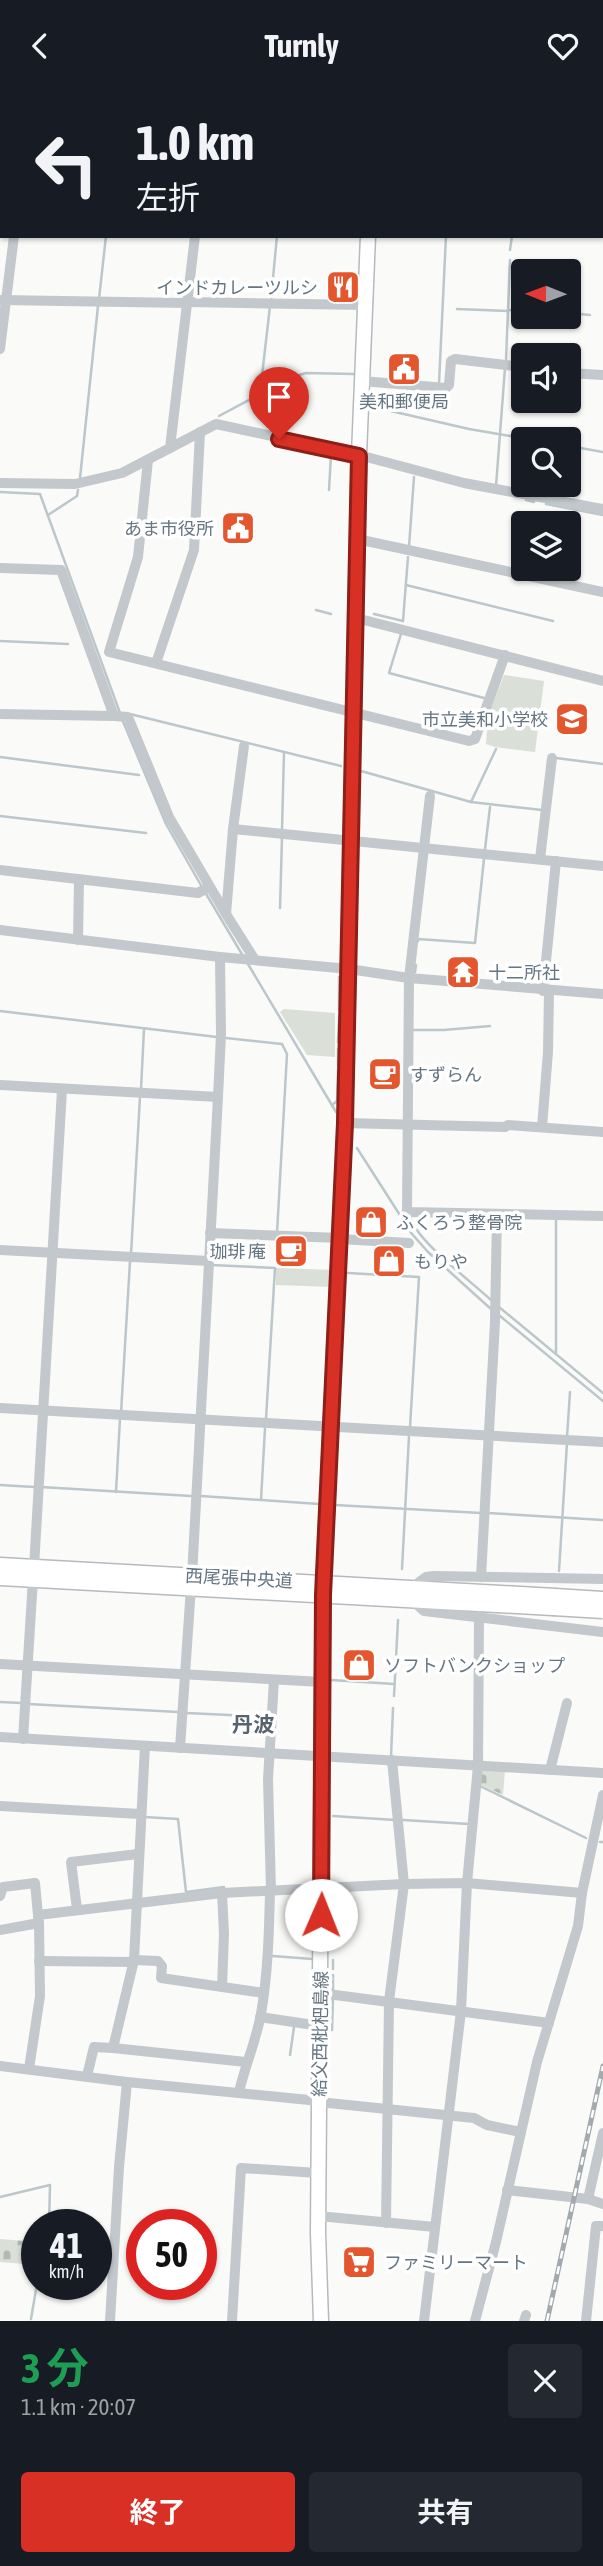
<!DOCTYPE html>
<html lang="ja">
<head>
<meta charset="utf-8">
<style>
	body { margin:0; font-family:"Asap Condensed","Noto Sans JP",sans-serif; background:#242831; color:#f1f3f6; height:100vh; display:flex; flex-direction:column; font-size:26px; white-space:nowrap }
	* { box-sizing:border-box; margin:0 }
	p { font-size:23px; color:#9ea1a6 }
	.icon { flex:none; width:38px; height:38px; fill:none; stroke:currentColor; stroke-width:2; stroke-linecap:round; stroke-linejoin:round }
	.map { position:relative; height:2230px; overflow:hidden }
	.side { display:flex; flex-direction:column; background:#171b24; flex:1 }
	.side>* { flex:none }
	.hud { position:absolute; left:0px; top:0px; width:604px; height:147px; box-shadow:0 2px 5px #0004; background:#171b24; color:#f1f3f6; overflow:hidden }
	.needle { width:46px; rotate:271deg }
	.buttons { position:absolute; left:511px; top:168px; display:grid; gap:14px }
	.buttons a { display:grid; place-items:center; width:70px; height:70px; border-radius:7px; background:#171b24; box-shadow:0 2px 5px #0004; font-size:35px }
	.speed { position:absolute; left:21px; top:2118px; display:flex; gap:14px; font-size:35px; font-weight:700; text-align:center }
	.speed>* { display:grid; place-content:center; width:91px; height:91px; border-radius:50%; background:#171b24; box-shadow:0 2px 5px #0004; line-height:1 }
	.speed small { font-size:18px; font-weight:400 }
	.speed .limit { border:10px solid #d22; background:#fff; color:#111 }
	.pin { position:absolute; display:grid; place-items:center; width:60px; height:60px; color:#fff; margin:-72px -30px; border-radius:50% 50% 50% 0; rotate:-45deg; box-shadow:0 0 7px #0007 }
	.pin .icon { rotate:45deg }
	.me { position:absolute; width:77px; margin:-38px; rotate:1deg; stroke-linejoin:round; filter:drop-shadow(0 0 5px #0008) }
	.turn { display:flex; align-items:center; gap:24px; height:147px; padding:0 21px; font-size:32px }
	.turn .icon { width:91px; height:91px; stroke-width:2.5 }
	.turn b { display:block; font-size:49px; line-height:60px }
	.round { display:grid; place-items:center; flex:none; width:74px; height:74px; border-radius:7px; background:#242831 }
	.headline { display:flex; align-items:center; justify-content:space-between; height:119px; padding:0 21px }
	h1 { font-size:42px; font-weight:700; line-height:52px; color:#1e9e55 }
	.action { display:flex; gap:14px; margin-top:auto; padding:14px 21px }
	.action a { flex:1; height:80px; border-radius:7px; background:#d93025; color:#fff; font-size:28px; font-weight:700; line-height:80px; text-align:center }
	.action a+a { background:#242831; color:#f1f3f6 }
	header { display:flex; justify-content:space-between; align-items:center; height:91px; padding:0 21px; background:#171b24; font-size:32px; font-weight:700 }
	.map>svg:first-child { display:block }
	.green { fill:#dadfd7 }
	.cemetery { fill:url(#cemetery-stones) }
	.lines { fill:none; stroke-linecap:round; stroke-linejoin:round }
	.stream { stroke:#bbc7cb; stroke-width:2.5 }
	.major-casing { stroke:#b5babe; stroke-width:17 }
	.minor { stroke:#c3c8cc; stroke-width:10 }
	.major { stroke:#fff; stroke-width:14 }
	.rail-casing { stroke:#a2aab0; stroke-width:5 }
	.rail { stroke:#fff; stroke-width:2.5; stroke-dasharray:8; stroke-linecap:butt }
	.major-bridge-casing { stroke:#b5babe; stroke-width:17; stroke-linecap:butt }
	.major-bridge { stroke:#fff; stroke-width:14 }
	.route-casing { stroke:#8d1f18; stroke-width:18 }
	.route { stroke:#d93025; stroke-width:12 }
	.labels { text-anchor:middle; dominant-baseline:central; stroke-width:7; stroke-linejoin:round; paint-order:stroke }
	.poi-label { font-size:18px; fill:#657683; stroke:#fff; text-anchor:start }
	.street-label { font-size:18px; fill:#657683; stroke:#fff }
	.quarter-label { font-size:21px; font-weight:bold; fill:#57646e; stroke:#fff }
</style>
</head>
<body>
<header><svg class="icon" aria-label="back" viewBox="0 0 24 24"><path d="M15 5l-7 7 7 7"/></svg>Turnly<svg class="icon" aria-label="heart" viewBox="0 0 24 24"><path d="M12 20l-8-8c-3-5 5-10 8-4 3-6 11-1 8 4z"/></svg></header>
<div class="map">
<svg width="603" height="2230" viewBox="0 0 603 2230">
	<defs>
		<pattern id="cemetery-stones" width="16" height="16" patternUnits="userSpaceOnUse" patternTransform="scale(1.75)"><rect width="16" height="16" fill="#dadfd7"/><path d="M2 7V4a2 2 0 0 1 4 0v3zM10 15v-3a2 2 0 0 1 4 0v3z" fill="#b4b9b4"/></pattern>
	</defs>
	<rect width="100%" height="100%" fill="#fafaf8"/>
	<!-- green -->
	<g class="green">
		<polygon points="504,584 544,590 535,661 495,656 486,653 488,625"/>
		<polygon points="284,918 335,922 335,966 307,964 280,921"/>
		<polygon points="276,1177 334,1179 333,1196 276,1194"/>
	</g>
	<!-- cemetery -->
	<g class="cemetery">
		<polygon points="481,1678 505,1679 503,1704 479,1693"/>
		<polygon points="0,2148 37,2151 37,2174 0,2171"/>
	</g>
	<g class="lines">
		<!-- stream -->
		<g class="stream">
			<polyline points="122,2 123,0"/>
			<polyline points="516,2 516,0"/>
			<polyline points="0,114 2,114"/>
			<polyline points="510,159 512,145"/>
			<polyline points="99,208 106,145"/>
			<polyline points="271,208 277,145"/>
			<polyline points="457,218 508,220"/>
			<polyline points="509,219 523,220"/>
			<polyline points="569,222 590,224"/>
			<polyline points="506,269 510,169"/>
			<polyline points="439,292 446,145"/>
			<polyline points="260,302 270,215"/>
			<polyline points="369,315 469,338 528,348"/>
			<polyline points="219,325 292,286 306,282 354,283"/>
			<polyline points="283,354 314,361"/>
			<polyline points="569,355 603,361"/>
			<polyline points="328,363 338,366"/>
			<polyline points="80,387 98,215"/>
			<polyline points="496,395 505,277"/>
			<polyline points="329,399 331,364"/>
			<polyline points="0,401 40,403 120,622"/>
			<polyline points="526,409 534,411"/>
			<polyline points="546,413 603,424"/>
			<polyline points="48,424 77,405 78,399"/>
			<polyline points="409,456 414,386"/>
			<polyline points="406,494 553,530"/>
			<polyline points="316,519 331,523"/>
			<polyline points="374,523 403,530 408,466"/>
			<polyline points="401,543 389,582 484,607"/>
			<polyline points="0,550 68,553"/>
			<polyline points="130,623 341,675"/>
			<polyline points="122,628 166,733 202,796"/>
			<polyline points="0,666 139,684"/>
			<polyline points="556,667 603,673"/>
			<polyline points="361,680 471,711 542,719"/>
			<polyline points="471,711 496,658"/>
			<polyline points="0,725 146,742"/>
			<polyline points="282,739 284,661"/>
			<polyline points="485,758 490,716"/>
			<polyline points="205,801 243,865"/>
			<polyline points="280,817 282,747"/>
			<polyline points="418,850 418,848 475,852 484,768"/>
			<polyline points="248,873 336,1021"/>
			<polyline points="415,881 416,874"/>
			<polyline points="339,919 339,886"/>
			<polyline points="0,920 217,946"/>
			<polyline points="413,939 444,939 490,935"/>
			<polyline points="226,947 282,953"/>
			<polyline points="338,951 339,925"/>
			<polyline points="338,973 338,958"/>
			<polyline points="141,998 144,938"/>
			<polyline points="332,1014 337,1010 338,979"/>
			<polyline points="357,1057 412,1143 428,1161 492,1219"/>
			<path d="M410 1125C415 1149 472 1191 491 1209"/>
			<polyline points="556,1129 556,1262"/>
			<polyline points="277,1142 287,963 282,953"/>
			<polyline points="131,1163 140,1006"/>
			<polyline points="211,1174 275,1177 266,1328"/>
			<polyline points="348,1182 419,1186 410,1336"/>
			<polyline points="499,1216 603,1302"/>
			<polyline points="500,1225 603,1310"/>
			<polyline points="121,1322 130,1170 132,1170"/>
			<polyline points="567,1346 570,1301"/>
			<polyline points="0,1394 34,1396"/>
			<polyline points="41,1396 191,1405"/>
			<polyline points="116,1401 120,1327"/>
			<polyline points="201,1405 319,1413"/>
			<polyline points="261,1409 265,1337"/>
			<polyline points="335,1414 481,1422"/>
			<polyline points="488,1422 603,1429"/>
			<polyline points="402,1478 409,1345"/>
			<polyline points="559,1480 567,1352"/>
			<polyline points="331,1589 394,1593"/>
			<polyline points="394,1605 398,1529"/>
			<polyline points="0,1611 21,1612"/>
			<polyline points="28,1613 178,1621"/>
			<polyline points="186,1622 269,1626"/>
			<polyline points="391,1666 393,1617"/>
			<polyline points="480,1695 586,1747"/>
			<polyline points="333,1725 395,1729"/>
			<polyline points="145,1726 178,1728 186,1801 224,1796"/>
			<polyline points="403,1729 469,1733"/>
			<polyline points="600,1751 603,1751"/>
			<polyline points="272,1865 313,1868"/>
			<polyline points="333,1878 333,1869"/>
			<polyline points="333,1900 333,1884"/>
			<polyline points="332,1939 333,1907"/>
			<polyline points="290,1964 294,1936"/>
			<polyline points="0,2106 50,2094 49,2133"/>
			<polyline points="31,2228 37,2193"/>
		</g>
		<!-- major casing -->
		<g class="major-casing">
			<g id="major">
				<polyline points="373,2 373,0"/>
				<polyline points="0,1474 555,1505"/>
				<polyline points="0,1487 553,1517"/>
				<polyline points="321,2230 318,2142 323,1504 345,1032 359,364 368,145"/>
			</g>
		</g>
		<!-- minor -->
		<g class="minor">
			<polyline points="31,2 31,0"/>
			<polyline points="0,24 2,24"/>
			<polyline points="602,39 603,39"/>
			<polyline points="0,209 187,212"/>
			<polyline points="187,211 365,214"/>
			<polyline points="0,258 14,145"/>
			<polyline points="569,282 603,284"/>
			<polyline points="362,290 446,297 449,294 451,270 455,268 523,276"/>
			<polyline points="170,357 195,145"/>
			<polyline points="148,369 138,466 109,561 469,650 475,648 505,564"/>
			<polyline points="0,392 75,393 122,382 216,333 359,364 464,392 603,418"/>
			<polyline points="357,448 603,501"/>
			<polyline points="0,477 61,479 114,625 0,623"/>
			<polyline points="356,527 603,590"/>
			<polyline points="156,572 194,459 200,341"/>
			<polyline points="114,625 128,626 169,726 226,823"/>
			<polyline points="430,705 409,887 407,1121 603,1125"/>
			<polyline points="233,738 244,655"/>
			<polyline points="540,768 552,667"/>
			<polyline points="0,779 198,802 209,796"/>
			<polyline points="0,839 220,866 349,878 409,887 603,903"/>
			<polyline points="78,849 79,788"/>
			<polyline points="255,869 226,823 233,738 603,775"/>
			<polyline points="543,900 556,770"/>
			<polyline points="0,994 218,1006"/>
			<polyline points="345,1032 505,1036 508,1034 603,1041"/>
			<polyline points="542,1036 548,961 549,900"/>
			<polyline points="210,1142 340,1147"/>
			<polyline points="340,1148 409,1152"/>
			<polyline points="0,1159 209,1170"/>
			<polyline points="0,1317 603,1351"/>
			<polyline points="34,1476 62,999"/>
			<polyline points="192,1485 218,1006 221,943 220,866"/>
			<polyline points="481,1486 495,1231 497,1123"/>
			<polyline points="411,1497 426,1486 434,1485 603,1488"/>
			<polyline points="412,1509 424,1520 603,1541"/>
			<polyline points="0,1573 322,1591"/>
			<polyline points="0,1646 603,1682"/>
			<polyline points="23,1648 33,1488"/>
			<polyline points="180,1657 191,1496"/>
			<polyline points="550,1679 567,1612"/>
			<polyline points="0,1715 140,1723"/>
			<polyline points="271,1800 268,1688 274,1589"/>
			<polyline points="0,1805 3,1796 35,1792 38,1824 222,1802 404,1793 467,1792 582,1802"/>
			<polyline points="77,1818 71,1771 138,1763"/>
			<polyline points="0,1839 39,1832 38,1826"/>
			<polyline points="134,1869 158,1870 162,1875 161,1887 264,1902"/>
			<polyline points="39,1870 134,1871"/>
			<polyline points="222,1896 224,1843 222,1802"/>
			<polyline points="320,1902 549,1932"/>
			<polyline points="260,1926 320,1935"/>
			<polyline points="113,1957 246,1971"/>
			<polyline points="0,1975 127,1991 319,2010"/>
			<polyline points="29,1978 40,1905 39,1832"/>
			<polyline points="87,1985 94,1956 113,1957 134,1869 145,1655"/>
			<path d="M239 2001C245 1975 256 1950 261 1923 268 1882 269 1842 270 1800"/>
			<polyline points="319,2011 474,2027 487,2034 520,2041"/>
			<polyline points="603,2042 588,2108 603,2113"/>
			<polyline points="507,2099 588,2108"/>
			<polyline points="318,2125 435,2136"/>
			<polyline points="386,2132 389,1910 404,1793 392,1669"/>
			<polyline points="110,2230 119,2076 127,1991"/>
			<polyline points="232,2230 241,2077 318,2082"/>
			<polyline points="424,2230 461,1920 467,1792 478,1675 479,1525"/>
			<polyline points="475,2230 496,2151 537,1971 578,1835 582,1802 603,1704"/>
			<polyline points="524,2230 526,2224"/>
			<polyline points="586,2230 596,2135 603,2135"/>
		</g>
		<!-- major -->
		<use href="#major" class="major"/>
		<!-- rail casing -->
		<g class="rail-casing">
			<polyline id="rail" points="547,2230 603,1975"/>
		</g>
		<!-- rail -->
		<use href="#rail" class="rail"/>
		<!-- major-bridge casing -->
		<g class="major-bridge-casing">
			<g id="major-bridge">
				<polyline points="555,1505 603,1508"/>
				<polyline points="553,1517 603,1520"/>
			</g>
		</g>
		<!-- major-bridge -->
		<use href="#major-bridge" class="major-bridge"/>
	</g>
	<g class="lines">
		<!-- route casing -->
		<g class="route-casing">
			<polyline id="route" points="279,348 359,365 345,1032 323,1504 321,1824"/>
		</g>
		<!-- route -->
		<use href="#route" class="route"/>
	</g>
	<!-- icons -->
	<defs>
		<g id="restaurant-square" transform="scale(1.75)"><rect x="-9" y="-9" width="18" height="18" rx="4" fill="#e4572e" stroke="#fff"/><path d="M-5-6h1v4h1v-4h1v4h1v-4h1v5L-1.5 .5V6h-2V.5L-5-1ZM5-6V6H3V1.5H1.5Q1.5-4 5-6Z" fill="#fff"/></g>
		<g id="civic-square" transform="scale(1.75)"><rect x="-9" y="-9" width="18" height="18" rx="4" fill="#e4572e" stroke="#fff"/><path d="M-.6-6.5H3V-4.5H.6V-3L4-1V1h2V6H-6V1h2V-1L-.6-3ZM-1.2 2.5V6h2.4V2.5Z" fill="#fff"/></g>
		<g id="school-square" transform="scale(1.75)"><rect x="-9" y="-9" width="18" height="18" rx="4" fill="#e4572e" stroke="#fff"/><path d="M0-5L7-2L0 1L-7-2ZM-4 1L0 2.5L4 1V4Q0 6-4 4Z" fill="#fff"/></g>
		<g id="temple-square" transform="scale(1.75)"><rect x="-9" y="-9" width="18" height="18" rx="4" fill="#e4572e" stroke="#fff"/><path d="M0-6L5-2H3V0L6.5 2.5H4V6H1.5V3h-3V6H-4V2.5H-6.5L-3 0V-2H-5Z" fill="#fff"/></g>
		<g id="cafe-square" transform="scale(1.75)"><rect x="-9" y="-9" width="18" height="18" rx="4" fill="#e4572e" stroke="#fff"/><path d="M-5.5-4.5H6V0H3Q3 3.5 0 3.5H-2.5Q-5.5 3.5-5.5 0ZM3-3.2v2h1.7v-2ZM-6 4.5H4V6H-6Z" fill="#fff"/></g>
		<g id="shop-square" transform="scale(1.75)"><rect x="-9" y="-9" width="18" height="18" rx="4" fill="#e4572e" stroke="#fff"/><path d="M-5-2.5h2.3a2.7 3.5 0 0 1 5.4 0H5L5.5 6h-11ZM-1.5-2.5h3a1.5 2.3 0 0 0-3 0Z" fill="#fff"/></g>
		<g id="supermarket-square" transform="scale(1.75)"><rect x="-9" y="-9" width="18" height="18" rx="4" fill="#e4572e" stroke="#fff"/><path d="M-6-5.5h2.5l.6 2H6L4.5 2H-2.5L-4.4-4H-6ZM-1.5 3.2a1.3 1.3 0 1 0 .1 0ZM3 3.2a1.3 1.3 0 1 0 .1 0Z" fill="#fff"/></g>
	</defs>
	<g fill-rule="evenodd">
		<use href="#restaurant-square" x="343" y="196"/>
		<use href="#civic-square" x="404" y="278"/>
		<use href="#civic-square" x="238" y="437"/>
		<use href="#school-square" x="572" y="628"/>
		<use href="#temple-square" x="463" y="881"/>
		<use href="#cafe-square" x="385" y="983"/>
		<use href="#shop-square" x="371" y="1131"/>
		<use href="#cafe-square" x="291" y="1160"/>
		<use href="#shop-square" x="389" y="1170"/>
		<use href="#shop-square" x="359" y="1574"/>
		<use href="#supermarket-square" x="359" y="2171"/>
	</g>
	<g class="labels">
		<!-- poi labels -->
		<g class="poi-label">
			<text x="318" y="196" text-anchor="end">インドカレーツルシ</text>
			<text x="404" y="310" text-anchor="middle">美和郵便局</text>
			<text x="214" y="437" text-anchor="end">あま市役所</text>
			<text x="548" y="628" text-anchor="end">市立美和小学校</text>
			<text x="488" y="881">十二所社</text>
			<text x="410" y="983">すずらん</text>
			<text x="396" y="1131">ふくろう整骨院</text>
			<text x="266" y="1160" text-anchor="end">珈琲 庵</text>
			<text x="414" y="1170">もりや</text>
			<text x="384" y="1574">ソフトバンクショップ</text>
			<text x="384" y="2171">ファミリーマート</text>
		</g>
		<!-- street labels -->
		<g class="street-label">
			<text transform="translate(239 1487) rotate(3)">西尾張中央道</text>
			<text transform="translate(320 1943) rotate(-89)">給父西枇杷島線</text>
		</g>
		<!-- quarter labels -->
		<g class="quarter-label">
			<text x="253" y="1633">丹波</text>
		</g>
	</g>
</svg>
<div class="buttons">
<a><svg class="needle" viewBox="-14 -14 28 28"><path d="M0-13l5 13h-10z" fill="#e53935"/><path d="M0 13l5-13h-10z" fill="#9ea1a6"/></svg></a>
<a><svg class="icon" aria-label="sound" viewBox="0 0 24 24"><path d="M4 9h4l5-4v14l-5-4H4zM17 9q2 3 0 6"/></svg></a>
<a><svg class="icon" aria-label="search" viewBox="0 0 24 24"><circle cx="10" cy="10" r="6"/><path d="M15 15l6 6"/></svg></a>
<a><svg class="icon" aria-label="layers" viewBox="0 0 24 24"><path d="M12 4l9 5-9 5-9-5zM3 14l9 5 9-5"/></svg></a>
</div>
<div class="speed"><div>41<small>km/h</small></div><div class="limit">50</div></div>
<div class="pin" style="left:279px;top:348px;background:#d93025"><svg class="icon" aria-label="arrive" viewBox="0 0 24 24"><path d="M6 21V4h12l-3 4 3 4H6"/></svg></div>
<svg class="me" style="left:321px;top:1824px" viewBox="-20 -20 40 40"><circle r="19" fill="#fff"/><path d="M0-13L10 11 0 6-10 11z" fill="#d93025"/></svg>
<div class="hud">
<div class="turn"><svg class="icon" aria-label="left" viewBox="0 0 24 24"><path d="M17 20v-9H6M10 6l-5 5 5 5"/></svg><div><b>1.0 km</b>左折</div></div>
</div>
</div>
<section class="side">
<div class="headline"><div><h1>3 分</h1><p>1.1 km · 20:07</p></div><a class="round"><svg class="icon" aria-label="close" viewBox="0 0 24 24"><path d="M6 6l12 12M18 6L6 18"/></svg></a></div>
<div class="action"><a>終了</a><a>共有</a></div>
</section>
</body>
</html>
